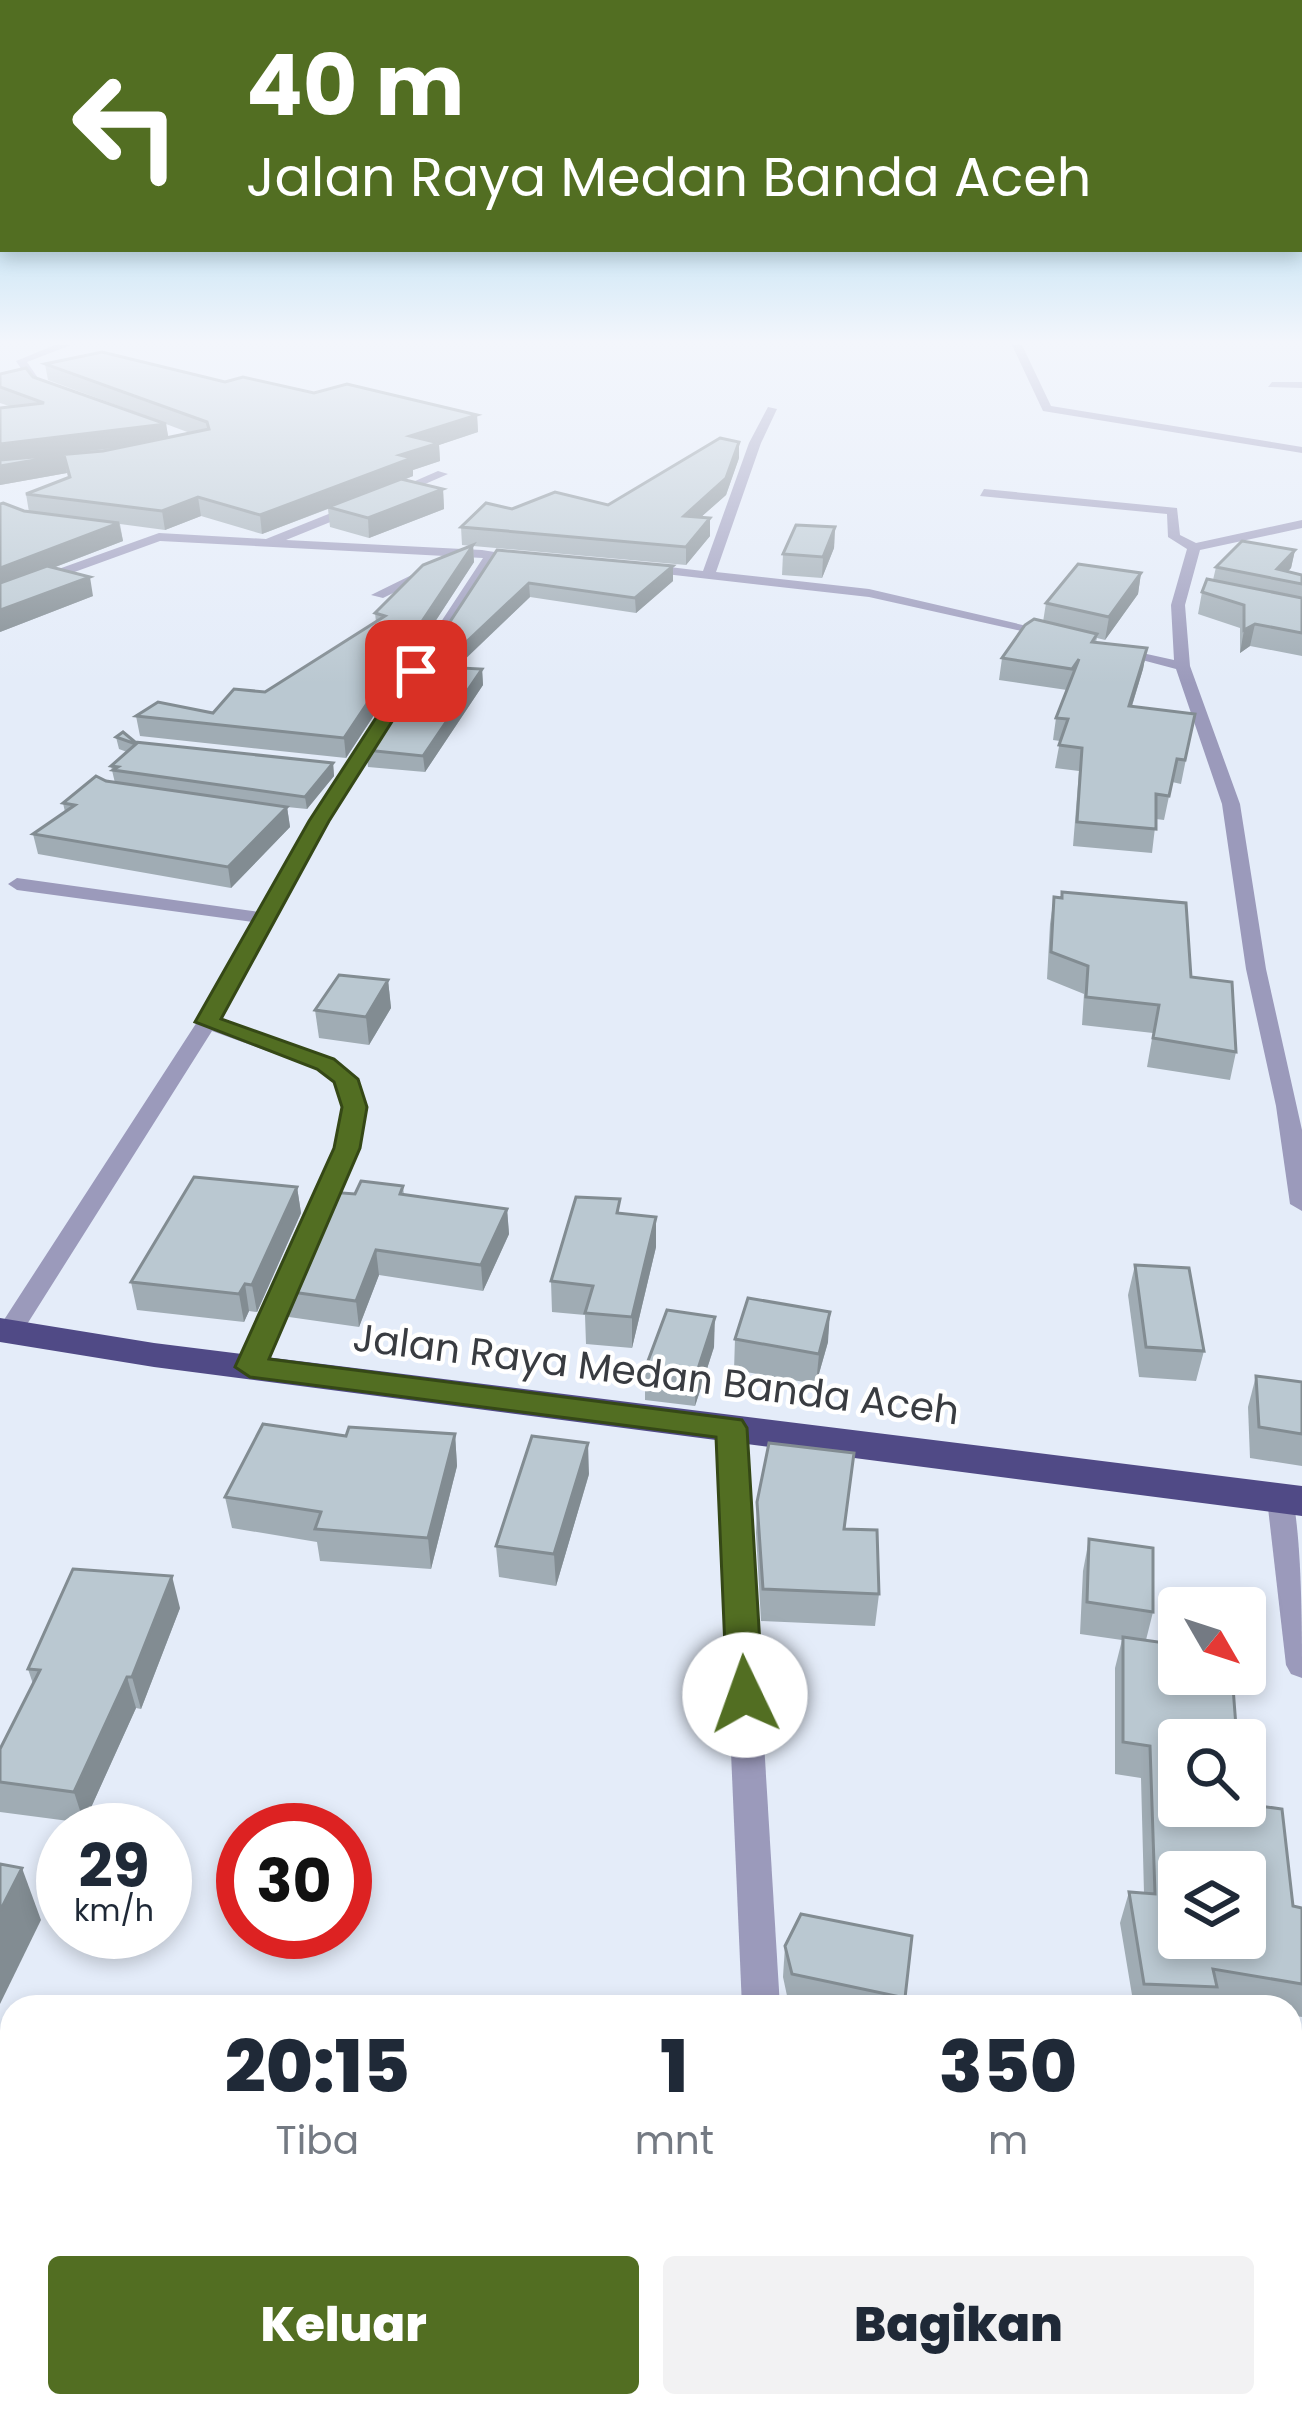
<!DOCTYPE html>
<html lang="id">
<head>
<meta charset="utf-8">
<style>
	body { margin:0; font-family:Poppins,sans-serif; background:#f2f2f3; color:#1f2937; height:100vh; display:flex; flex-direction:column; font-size:45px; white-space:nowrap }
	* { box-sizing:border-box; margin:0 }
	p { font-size:39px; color:#747a83 }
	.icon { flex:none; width:66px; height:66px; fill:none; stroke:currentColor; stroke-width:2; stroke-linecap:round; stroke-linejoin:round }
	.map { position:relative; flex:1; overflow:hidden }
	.details { position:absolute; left:0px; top:1995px; width:1302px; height:423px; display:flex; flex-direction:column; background:#fff; border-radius:36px 36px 0 0; box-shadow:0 6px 18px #0003 }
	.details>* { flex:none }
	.top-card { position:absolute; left:0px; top:0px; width:1302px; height:252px; box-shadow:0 6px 18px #0003; background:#526e22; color:#fff; overflow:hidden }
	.needle { width:78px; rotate:129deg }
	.tools { position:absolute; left:1158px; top:1587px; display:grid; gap:24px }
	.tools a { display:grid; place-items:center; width:108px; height:108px; border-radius:12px; background:#fff; box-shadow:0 6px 18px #0003; font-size:60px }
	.speed { position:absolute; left:36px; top:1803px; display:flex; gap:24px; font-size:60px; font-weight:700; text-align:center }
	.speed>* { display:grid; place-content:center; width:156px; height:156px; border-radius:50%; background:#fff; box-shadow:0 6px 18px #0003; line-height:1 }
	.speed small { font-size:30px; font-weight:400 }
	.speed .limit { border:18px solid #d22; background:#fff; color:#111 }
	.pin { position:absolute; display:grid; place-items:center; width:102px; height:102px; color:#fff; margin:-51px; border-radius:24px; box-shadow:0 6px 18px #0006 }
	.me { position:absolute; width:132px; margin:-66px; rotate:357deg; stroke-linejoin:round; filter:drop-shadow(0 0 9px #0008) }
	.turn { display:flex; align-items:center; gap:42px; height:252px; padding:0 48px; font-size:54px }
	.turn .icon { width:156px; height:156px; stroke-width:2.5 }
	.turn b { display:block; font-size:84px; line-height:102px }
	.eta { display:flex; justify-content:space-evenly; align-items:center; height:204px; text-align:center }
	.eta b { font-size:72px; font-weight:800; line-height:84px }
	.action { display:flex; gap:24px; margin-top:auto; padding:24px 48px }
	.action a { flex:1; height:138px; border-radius:12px; background:#526e22; color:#fff; font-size:48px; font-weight:800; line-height:138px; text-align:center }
	.action a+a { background:#f2f2f3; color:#1f2937 }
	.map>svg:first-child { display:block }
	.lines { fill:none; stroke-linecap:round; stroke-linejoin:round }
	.minor { fill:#9b9abb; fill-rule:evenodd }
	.trunk { fill:#504a86; fill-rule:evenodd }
	.wall { fill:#a0acb4; fill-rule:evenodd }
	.shaded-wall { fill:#828c92 }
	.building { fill:#bac8d1; stroke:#828c92; stroke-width:3; fill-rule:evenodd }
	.route { fill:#526e22; stroke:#354816; stroke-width:3 }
	.labels { text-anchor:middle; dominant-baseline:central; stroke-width:9; stroke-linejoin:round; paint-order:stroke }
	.street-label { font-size:39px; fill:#393c41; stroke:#fff }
</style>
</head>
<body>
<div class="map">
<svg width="1302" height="2416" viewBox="0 0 1302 2416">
	<rect width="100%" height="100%" fill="#e4ecf9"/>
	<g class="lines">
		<!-- minor -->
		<g class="minor">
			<polygon points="55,345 71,345 27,362 40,381 53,387 49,392 32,385 16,361"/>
			<polygon points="1012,345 1022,345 1051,406 1302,447 1302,453 1043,411"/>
			<polygon points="1272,382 1302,382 1302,388 1268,387"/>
			<polygon points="768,407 777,409 761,443 716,572 869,589 1057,633 1057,639 869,597 639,571 637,568 644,564 703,571 749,443"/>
			<polygon points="438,471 448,474 393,498 383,495"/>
			<polygon points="984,489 1177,508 1180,535 1196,543 1302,520 1302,528 1200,550 1185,605 1190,666 1240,804 1266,969 1302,1130 1302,1211 1290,1204 1276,1106 1246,969 1222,804 1176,669 1108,651 1115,647 1174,660 1171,605 1187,549 1168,537 1167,514 980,496"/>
			<polygon points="356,503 362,507 360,510 286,540 482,550 532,558 525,562 495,559 328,821 219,1019 333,1059 357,1079 365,1107 359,1148 263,1367 259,1373 241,1373 237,1367 335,1148 343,1107 336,1082 317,1069 212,1031 19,1337 1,1337 0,1326 197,1022 253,922 17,890 8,884 17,878 259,912 310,821 483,558 160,541 0,599 0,590 159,533 266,539"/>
			<polygon points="428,567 440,570 383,598 371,595"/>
			<polygon points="731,1418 741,1421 745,1428 780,2007 742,2007 717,1428 721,1421"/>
			<path d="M1281 1488 1291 1491C1302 1532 1302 1630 1302 1678L1291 1674 1286 1665 1267 1499 1271 1491Z"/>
			<rect x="0" y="2193" width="12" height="40"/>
			<rect x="760" y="2406" width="44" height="10"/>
		</g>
		<!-- trunk -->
		<polygon class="trunk" points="0,1318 154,1343 1302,1486 1302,1516 154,1367 0,1342"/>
	</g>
	<!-- wall -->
	<g class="wall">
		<path d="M45 364 225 382 477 415 478 432 439 445 440 461 413 470V476L404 480 443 489 444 509 369 538 330 527 328 509 262 534 201 516 165 530 120 524 123 541 53 568 93 596 0 632 24 511 29 512 26 494 68 478 67 473 0 485V408L12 407 0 403V374L33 377 146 416 48 380ZM166 424 190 433 168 437Z"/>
		<polygon points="739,458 726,495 701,517 710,536 686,565 473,546 474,562 346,758 140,736 136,716 213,713 265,692 376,622 375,613 472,546 462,545 461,527 512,509 608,505"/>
		<polygon points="835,527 834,548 822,578 782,575 783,554"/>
		<polygon points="497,550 673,581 636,613 530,597 456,668 482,669 483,685 425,772 368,767 366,750"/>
		<polygon points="1295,550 1291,568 1287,572 1302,575 1302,656 1250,646 1240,653 1240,628 1198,614 1202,592 1213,580 1216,567"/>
		<polygon points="1141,573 1138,594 1105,640 1097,638 1096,642 1147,648 1143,669 1132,706 1195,714 1181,784 1172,782 1164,820 1156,819 1152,853 1073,846 1079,771 1055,768 1060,741 1053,740 1056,718 1067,690 999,680 1002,658 1043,622 1046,603"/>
		<polygon points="116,737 135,742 333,763 334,776 307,809 287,807 290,827 231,888 38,854 33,834 65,812 63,803 106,781 115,783 111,766 127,752 119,749"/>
		<polygon points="1054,897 1191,977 1236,1052 1230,1080 1147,1067 1153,1033 1082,1025 1084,994 1047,979 1050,924"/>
		<polygon points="388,980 391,1008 369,1045 319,1038 315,1010"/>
		<polygon points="403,1186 404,1195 507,1209 509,1234 483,1291 379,1275 359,1327 289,1317 285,1291 355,1194"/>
		<polygon points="297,1187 301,1213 257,1312 249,1311 244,1322 137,1310 131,1282"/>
		<polygon points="620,1214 656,1217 656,1247 632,1348 586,1344 585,1315 552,1312 551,1281"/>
		<polygon points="1135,1265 1204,1351 1196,1381 1139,1377 1128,1295"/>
		<polygon points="735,1339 828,1342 816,1384 734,1370"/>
		<polygon points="714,1347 695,1406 645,1400 645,1369"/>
		<polygon points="1256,1376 1302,1382 1302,1466 1250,1458 1248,1407"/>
		<polygon points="455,1434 457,1466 431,1569 320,1561 317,1542 232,1528 225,1497 346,1436"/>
		<polygon points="854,1453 845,1529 879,1594 875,1626 761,1621 756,1533 757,1502"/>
		<polygon points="589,1474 556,1586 499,1577 496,1546"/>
		<polygon points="1089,1539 1153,1612 1146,1640 1179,1740 1293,1906 1302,1908 1302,2017 1290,2015 1290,2007 1246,2007 1212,2001 1209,2007 1134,2007 1120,1923 1129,1892 1144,1893 1141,1778 1115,1774 1115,1668 1122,1640 1080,1634 1083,1571"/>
		<polygon points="180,1608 141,1709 136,1708 84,1823 0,1812 0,1749 33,1684 28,1669"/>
		<polygon points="912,1936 903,2007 798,2007 789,2005 783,1977 785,1946"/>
		<polygon points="1290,2179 1302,2181 1302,2366 1290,2363"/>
	</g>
	<!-- shaded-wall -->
	<g class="shaded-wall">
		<polygon points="477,415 478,432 439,445 440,461 413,470 413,476 262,534 260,515 400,455 410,436"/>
		<polygon points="166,424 169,441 0,462 0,444"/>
		<polygon points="739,442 739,458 726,495 683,533 684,516"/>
		<polygon points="64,455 67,473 0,485 0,466"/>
		<polygon points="443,489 444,509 369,538 368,518"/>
		<polygon points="198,497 201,516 165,530 162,511"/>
		<polygon points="710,518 710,536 686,565 686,547"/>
		<polygon points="119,523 123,541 0,588 0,568"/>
		<polygon points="835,527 834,548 822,578 823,557"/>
		<polygon points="473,545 474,562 346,758 344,738"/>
		<polygon points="1295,550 1291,568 1280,580 1277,569"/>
		<polygon points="673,566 673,581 636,613 635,598"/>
		<polygon points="1141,573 1138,594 1105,640 1109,617"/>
		<polygon points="90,577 93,596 0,632 0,610"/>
		<polygon points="529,583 530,597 441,682 440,667"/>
		<polygon points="1255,624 1250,646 1240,653 1244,630"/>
		<polygon points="1147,648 1143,669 1125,728 1129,706"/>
		<polygon points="482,669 483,685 425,772 423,756"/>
		<polygon points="333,763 334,776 307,809 305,797"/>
		<polygon points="287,807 290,827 231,888 228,867"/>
		<polygon points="388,980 391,1008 369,1045 366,1017"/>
		<polygon points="297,1187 301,1213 257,1312 252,1285"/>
		<polygon points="507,1209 509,1234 483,1291 481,1265"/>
		<polygon points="656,1217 656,1247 632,1348 632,1317"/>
		<polygon points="376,1250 379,1275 359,1327 356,1301"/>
		<polygon points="245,1284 249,1311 244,1322 239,1294"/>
		<polygon points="830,1312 828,1342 816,1384 819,1354"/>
		<polygon points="715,1317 714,1347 695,1406 696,1375"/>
		<polygon points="455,1434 457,1466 431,1569 428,1538"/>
		<polygon points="588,1443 589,1474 556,1586 554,1554"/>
		<polygon points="172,1576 180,1608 141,1709 132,1677"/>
		<polygon points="127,1677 136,1708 84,1823 74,1792"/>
		<polygon points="22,1868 41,1920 0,2004 0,1911"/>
	</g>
	<!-- building -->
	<g class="building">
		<polygon points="102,352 225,382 243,377 314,393 347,384 477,415 410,436 439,443 400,455 412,458 260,515 198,497 162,511 26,494 70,477 64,455 0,466 0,460 103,451 209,429 207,422 45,364"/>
		<polygon points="26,368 33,377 166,424 0,444 0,408 44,403 0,387 0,374"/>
		<polygon points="720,438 739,442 726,478 684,516 710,518 686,547 461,527 486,503 512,509 555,492 608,505"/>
		<polygon points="401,479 443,489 368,518 328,507"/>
		<polygon points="3,503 24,511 119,523 0,568 0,504"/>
		<polygon points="796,525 835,527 823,557 783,554"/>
		<polygon points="1242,541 1295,550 1277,569 1302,575 1302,584 1216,567"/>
		<polygon points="473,545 344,738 136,716 158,702 213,713 234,689 265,692 385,616 375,613 423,565"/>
		<polygon points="497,550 673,566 635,598 529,583 440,667 482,669 423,756 366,750"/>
		<polygon points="1078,564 1141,573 1109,617 1046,603"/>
		<polygon points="47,566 90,577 0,610 0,583"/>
		<polygon points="1207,579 1302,598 1302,633 1255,624 1244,630 1244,605 1202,592"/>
		<polygon points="1034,619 1097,634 1092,642 1147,648 1129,706 1195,714 1185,760 1177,759 1169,796 1156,794 1156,829 1077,822 1082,748 1059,745 1068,719 1056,718 1079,659 1072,669 1002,658 1025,625"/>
		<polygon points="123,732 135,742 333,763 305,797 113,770 118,767 111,766 136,744 116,737"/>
		<polygon points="96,776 106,781 287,807 228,867 33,834 75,805 63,803"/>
		<polygon points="1062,892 1186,903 1191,977 1232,982 1236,1052 1153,1038 1159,1005 1086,997 1088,966 1051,952 1054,897 1062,898"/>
		<polygon points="339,975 388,980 366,1017 315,1010"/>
		<polygon points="194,1177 297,1187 252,1285 245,1284 239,1294 131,1282"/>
		<polygon points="361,1181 403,1186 400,1194 507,1209 481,1265 376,1250 356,1301 285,1291 330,1192 355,1194"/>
		<polygon points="576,1197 620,1199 617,1213 656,1217 632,1317 585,1313 593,1286 551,1281"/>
		<polygon points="1135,1265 1189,1268 1204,1351 1146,1347"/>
		<polygon points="748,1298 830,1312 819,1354 735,1339"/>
		<polygon points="667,1310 715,1317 696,1375 645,1369"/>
		<polygon points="1256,1376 1302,1382 1302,1434 1259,1427"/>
		<polygon points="263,1424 346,1436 349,1427 455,1434 428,1538 315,1529 321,1512 225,1497"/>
		<polygon points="532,1436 588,1443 554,1554 496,1546"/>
		<polygon points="769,1443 854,1453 844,1529 877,1530 879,1594 763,1589 757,1502"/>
		<polygon points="1089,1539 1153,1548 1153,1612 1087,1602"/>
		<polygon points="73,1569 172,1576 132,1677 127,1677 74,1792 0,1782 0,1749 40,1670 28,1669"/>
		<path d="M1123 1637 1179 1645V1674H1232L1237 1740H1179V1806H1245V1804L1282 1809 1293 1906 1302 1908V1984L1213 1969 1217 1987 1144 1984 1129 1892 1155 1894 1150 1746 1123 1742ZM1179 1872H1245V1938H1179Z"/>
		<polygon points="0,1864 22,1868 0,1911"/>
		<polygon points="801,1914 912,1936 905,1998 792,1974 785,1946"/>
		<polygon points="1290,2179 1302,2181 1302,2335 1290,2333"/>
		<polygon points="12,2218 12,2406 655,2406 655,2416 0,2416 0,2344 4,2319 0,2319 0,2219"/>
	</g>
	<!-- sky -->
	<linearGradient id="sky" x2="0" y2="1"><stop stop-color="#71c1e6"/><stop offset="0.5" stop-color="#f3f6fc"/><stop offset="1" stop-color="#f3f6fc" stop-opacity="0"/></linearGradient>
	<rect width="1302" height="684" fill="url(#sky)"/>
	<!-- route -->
	<polygon class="route" points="409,667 424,671 329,821 221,1019 334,1059 358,1079 367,1107 360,1148 269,1359 742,1420 747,1428 763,1695 758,1706 745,1710 732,1706 727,1695 716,1437 250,1377 235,1367 334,1148 342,1107 334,1082 317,1069 195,1022 309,821"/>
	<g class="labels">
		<!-- street labels -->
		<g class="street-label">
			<text transform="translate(656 1374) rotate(7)">Jalan Raya Medan Banda Aceh</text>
		</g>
	</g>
</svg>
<div class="tools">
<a><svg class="needle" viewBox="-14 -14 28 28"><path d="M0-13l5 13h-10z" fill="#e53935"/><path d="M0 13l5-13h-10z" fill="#747a83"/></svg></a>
<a><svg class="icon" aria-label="search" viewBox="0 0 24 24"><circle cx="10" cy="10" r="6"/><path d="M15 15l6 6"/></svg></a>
<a><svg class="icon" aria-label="layers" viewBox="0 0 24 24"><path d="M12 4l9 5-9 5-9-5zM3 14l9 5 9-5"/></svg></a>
</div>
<div class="speed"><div>29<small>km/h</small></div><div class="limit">30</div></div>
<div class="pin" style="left:416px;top:671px;background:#d93025"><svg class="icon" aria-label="arrive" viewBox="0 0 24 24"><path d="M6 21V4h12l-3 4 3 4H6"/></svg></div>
<svg class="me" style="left:745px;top:1695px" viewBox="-20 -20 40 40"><circle r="19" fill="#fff"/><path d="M0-13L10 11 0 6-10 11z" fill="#526e22"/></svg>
<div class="top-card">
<div class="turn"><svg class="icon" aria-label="left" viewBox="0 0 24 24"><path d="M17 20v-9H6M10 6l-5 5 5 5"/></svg><div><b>40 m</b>Jalan Raya Medan Banda Aceh</div></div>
</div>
<section class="details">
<div class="eta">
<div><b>20:15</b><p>Tiba</p></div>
<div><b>1</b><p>mnt</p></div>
<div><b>350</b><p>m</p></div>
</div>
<div class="action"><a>Keluar</a><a>Bagikan</a></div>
</section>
</div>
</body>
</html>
